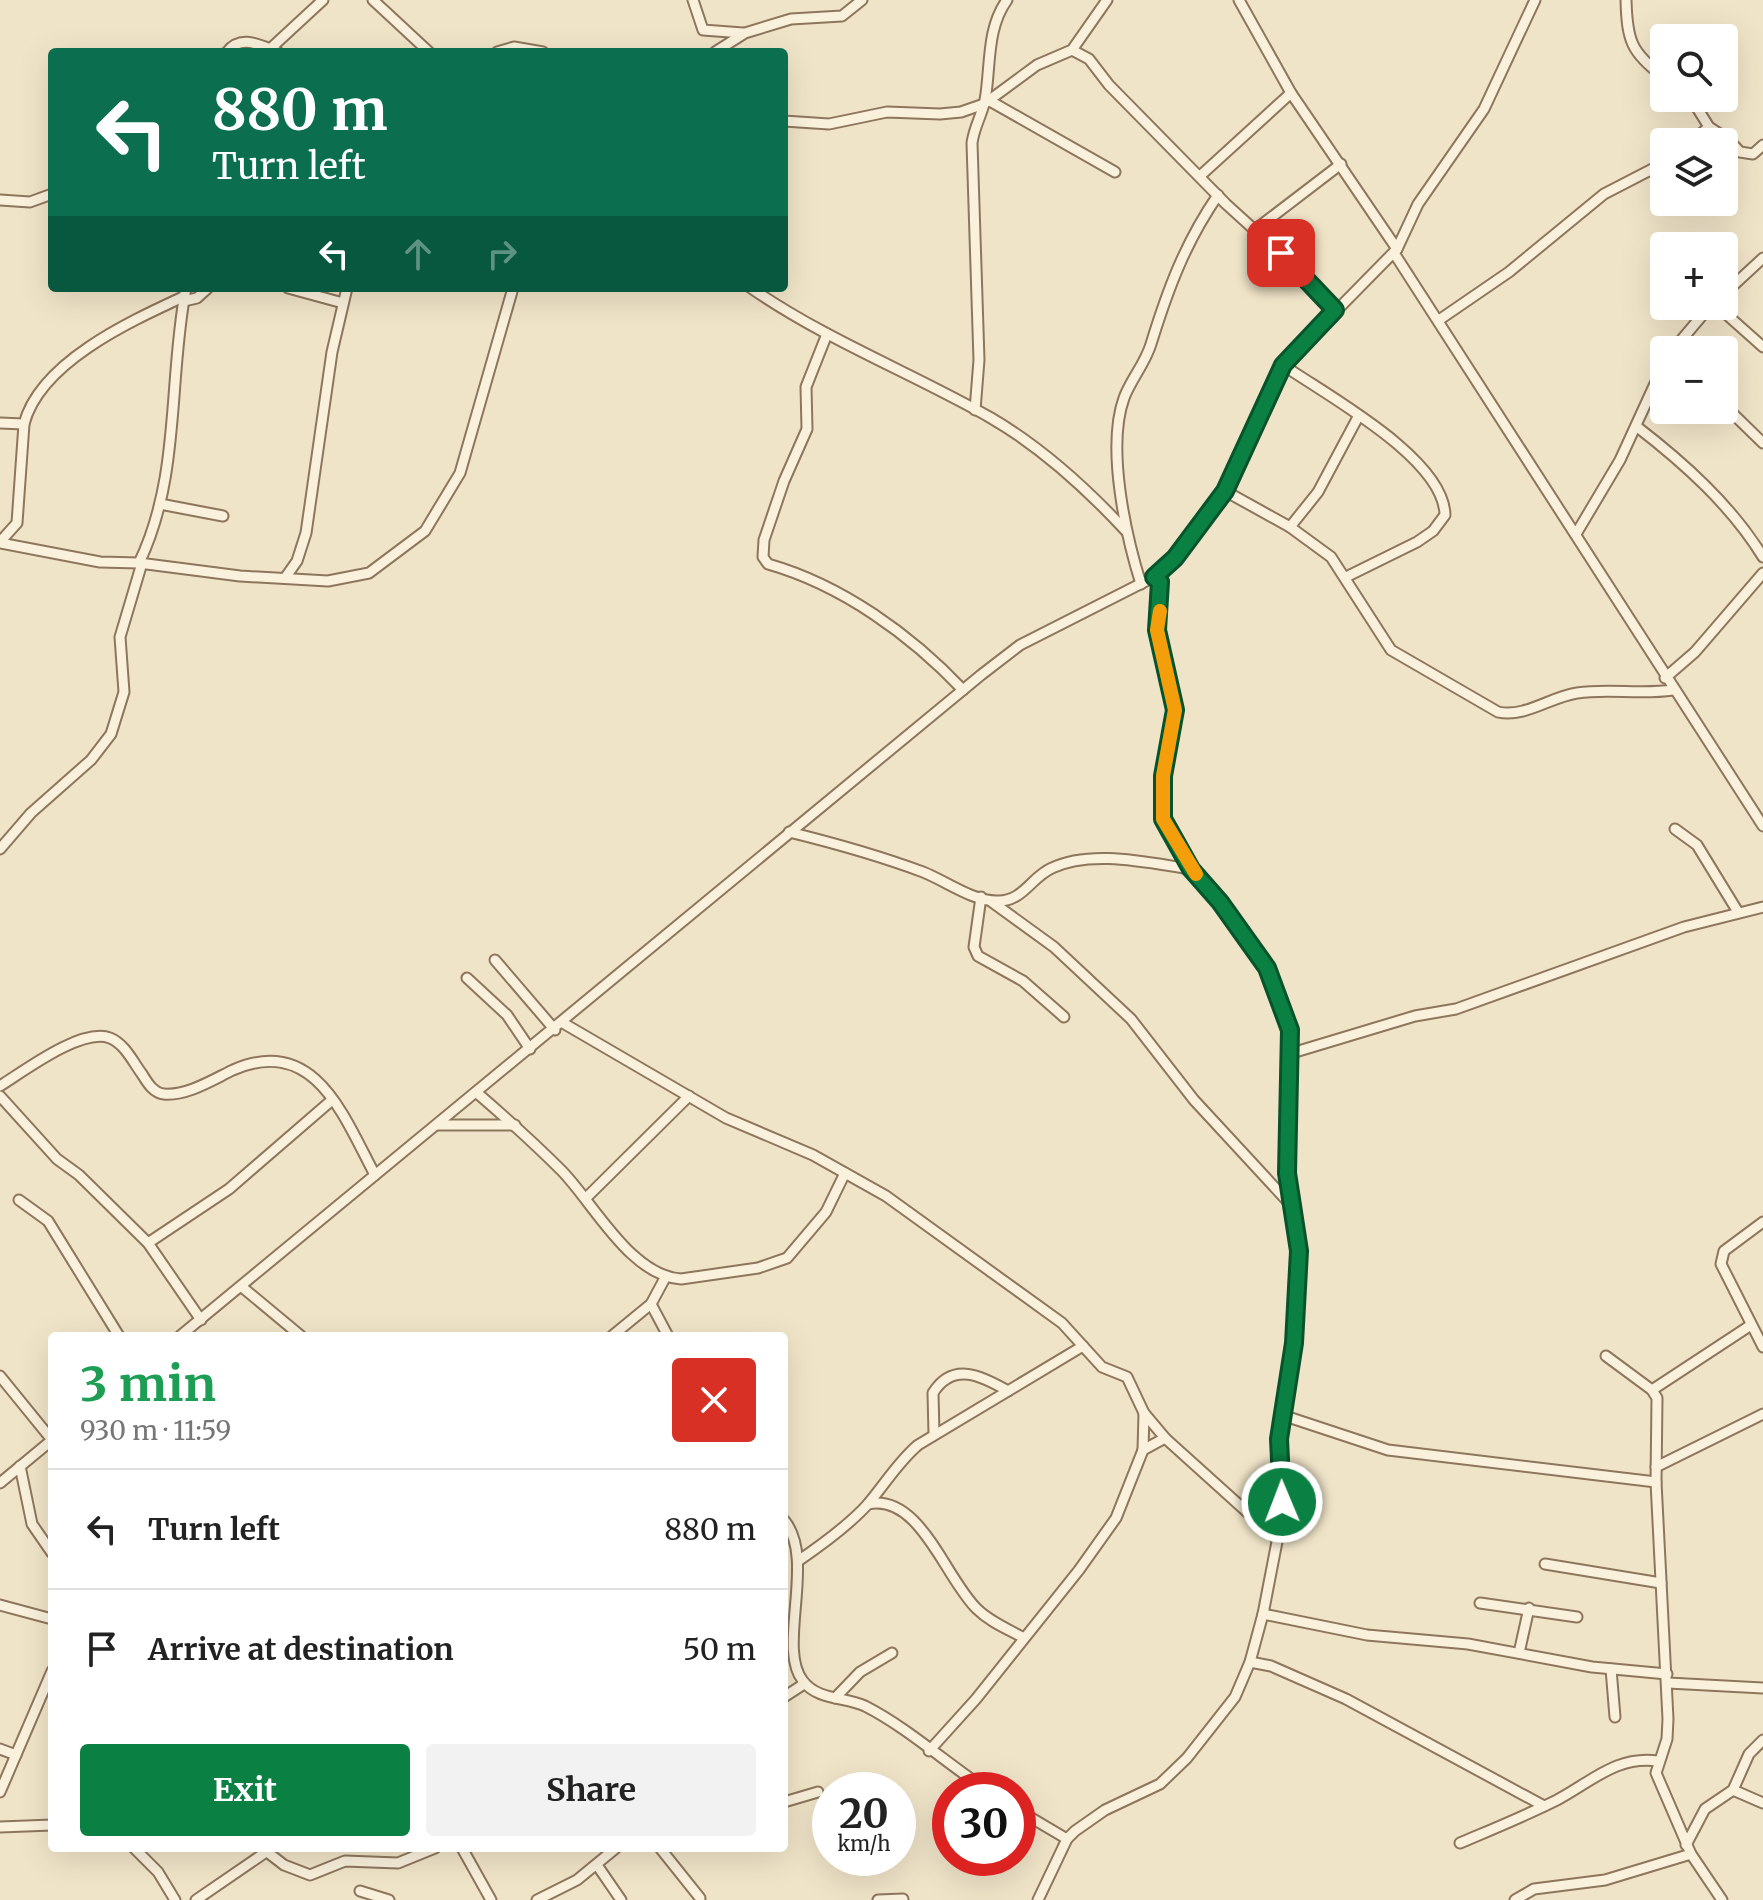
<!DOCTYPE html>
<html lang="en">
<head>
<meta charset="utf-8">
<style>
	body { margin:0; font-family:Merriweather,serif; background:#f2f2f2; color:#222; height:100vh; display:flex; flex-direction:column; font-size:30px; white-space:nowrap }
	* { box-sizing:border-box; margin:0 }
	p { font-size:26px; color:#767676 }
	.icon { flex:none; width:44px; height:44px; fill:none; stroke:currentColor; stroke-width:2; stroke-linecap:round; stroke-linejoin:round }
	.map { position:relative; flex:1; overflow:hidden }
	.drawer { position:absolute; left:48px; top:1332px; width:740px; height:520px; display:flex; flex-direction:column; background:#fff; border-radius:8px; box-shadow:0 8px 32px #0002 }
	.drawer>* { flex:none }
	.hud { position:absolute; left:48px; top:48px; width:740px; height:244px; border-radius:8px; box-shadow:0 8px 32px #0002; background:#0b6e4f; color:#fff; overflow:hidden }
	.tools { position:absolute; left:1650px; top:24px; display:grid; gap:16px }
	.tools a { display:grid; place-items:center; width:88px; height:88px; border-radius:8px; background:#fff; box-shadow:0 8px 32px #0002; font-size:40px }
	.speed { position:absolute; left:812px; top:1772px; display:flex; gap:16px; font-size:40px; font-weight:700; text-align:center }
	.speed>* { display:grid; place-content:center; width:104px; height:104px; border-radius:50%; background:#fff; box-shadow:0 8px 32px #0002; line-height:1 }
	.speed small { font-size:20px; font-weight:400 }
	.speed .limit { border:12px solid #d22; background:#fff; color:#111 }
	.pin { position:absolute; display:grid; place-items:center; width:68px; height:68px; color:#fff; margin:-34px; border-radius:16px; box-shadow:0 4px 12px #0006 }
	.me { position:absolute; width:88px; margin:-44px; rotate:359deg; stroke-linejoin:round; filter:drop-shadow(0 0 6px #0008) }
	.turn { display:flex; align-items:center; gap:28px; height:168px; padding:0 32px; font-size:36px }
	.turn .icon { width:104px; height:104px; stroke-width:2.5 }
	.turn b { display:block; font-size:56px; line-height:68px }
	.lanes { display:flex; align-items:center; height:76px; padding:0 32px; background:#0003; justify-content:center; gap:40px; direction:ltr }
	.lanes .off { opacity:.35 }
	.round { display:grid; place-items:center; flex:none; width:84px; height:84px; border-radius:8px; background:#f2f2f2 }
	.head { display:flex; align-items:center; justify-content:space-between; height:136px; padding:0 32px }
	h1 { font-size:48px; font-weight:700; line-height:60px; color:#1e9e55 }
	.primary-button { display:flex; gap:16px; margin-top:auto; padding:16px 32px }
	.primary-button a { flex:1; height:92px; border-radius:8px; background:#0b8043; color:#fff; font-size:32px; font-weight:700; line-height:92px; text-align:center }
	.primary-button a+a { background:#f2f2f2; color:#222 }
	ul { padding:0; list-style:none }
	li { display:flex; align-items:center; gap:24px; height:120px; padding:0 32px; border-top:2px solid #e0e0e0 }
	li div { flex:1 }
	li b { display:block; font-size:30px }
	li em { font-style:normal }
	.map>svg:first-child { display:block }
	.lines { fill:none; stroke-linecap:round; stroke-linejoin:round }
	.street-casing { stroke:#8d765c; stroke-width:13 }
	.street { stroke:#faf1dc; stroke-width:9 }
	.route-casing { stroke:#07532c; stroke-width:20 }
	.route { stroke:#0b8043; stroke-width:14 }
	.slow { stroke:#f59e0b; stroke-width:14 }
</style>
</head>
<body>
<div class="map">
<svg width="1763" height="1900" viewBox="0 0 1763 1900">
	<rect width="100%" height="100%" fill="#f0e4c8"/>
	<g class="lines">
		<!-- street casing -->
		<g class="street-casing">
			<g id="street">
				<polyline points="373,0 429,52"/>
				<polyline points="693,0 703,30 743,33"/>
				<polyline points="1239,0 1291,93 1397,249"/>
				<path d="M1626 0C1627 40 1631 53 1664 77"/>
				<polyline points="270,49 323,0"/>
				<polyline points="1072,50 1089,59 1109,85 1226,204 1302,273 1335,310"/>
				<path d="M227 52C241 34 259 45 278 52"/>
				<polyline points="497,52 514,47 543,52"/>
				<polyline points="715,52 745,33 791,19 842,16 862,0"/>
				<polyline points="1691,98 1709,127 1729,140 1740,152 1753,154 1763,145"/>
				<polyline points="990,101 1115,172"/>
				<polyline points="784,121 829,124 887,112 940,114 961,112 984,104 1037,65 1072,50 1107,0"/>
				<polyline points="1691,142 1709,127"/>
				<polyline points="1200,176 1291,93"/>
				<polyline points="0,200 30,202 52,194"/>
				<polyline points="1256,229 1341,164"/>
				<polyline points="1394,253 1763,826"/>
				<polyline points="288,288 343,303"/>
				<path d="M751 288C826 340 912 373 991 418 1041 447 1087 489 1126 531"/>
				<polyline points="1724,294 1763,258"/>
				<polyline points="184,301 197,298 208,288"/>
				<polyline points="1717,306 1763,347"/>
				<polyline points="1439,320 1509,272 1604,194 1664,163"/>
				<path d="M827 334 806 387 807 429 784 481 764 540 763 557 768 564C842 585 911 635 963 690"/>
				<polyline points="1673,350 1710,306"/>
				<path d="M1283 365C1326 395 1444 458 1445 515L1433 531 1417 542 1346 577"/>
				<polyline points="1724,405 1763,443"/>
				<path d="M975 410 979 360 972 143C974 127 982 115 985 100 991 67 986 29 1007 0"/>
				<polyline points="0,423 24,424"/>
				<path d="M1636 426C1684 463 1731 505 1763 557"/>
				<path d="M1225 491 1290 527 1331 557 1391 650 1498 712C1525 718 1550 697 1577 693 1609 688 1640 695 1673 690"/>
				<polyline points="160,504 223,516"/>
				<polyline points="1290,527 1318,492 1358,417"/>
				<polyline points="1576,534 1620,460 1664,364"/>
				<path d="M0 542 17 523 24 424C40 362 131 321 185 296"/>
				<polyline points="0,543 100,562 139,563 240,576 328,581 369,573 425,531 460,473 513,288"/>
				<path d="M139 563C181 476 168 380 186 288"/>
				<polyline points="285,578 297,561 306,533 332,352 347,288"/>
				<path d="M1141 584C1126 536 1106 448 1124 398 1131 379 1145 364 1151 344 1168 289 1185 243 1218 195"/>
				<polyline points="1665,678 1695,652 1763,573"/>
				<polyline points="1675,829 1697,845 1738,912"/>
				<path d="M789 832C834 843 880 856 923 872 946 881 972 901 997 901 1023 902 1031 877 1052 868 1091 849 1149 863 1191 869"/>
				<polyline points="0,849 31,813 91,760 111,734 124,692 120,637 142,563"/>
				<polyline points="981,897 974,947 978,956 1023,981 1064,1017"/>
				<polyline points="992,902 1054,947 1131,1019 1194,1100 1291,1205"/>
				<polyline points="495,960 555,1030"/>
				<polyline points="467,978 507,1015 530,1049"/>
				<polyline points="563,1023 726,1118 813,1155 886,1196 1062,1323 1102,1367 1127,1377 1144,1413 1165,1438 1277,1539"/>
				<polyline points="1292,1053 1415,1016 1456,1009 1684,927 1763,907"/>
				<path d="M0 1086C24 1071 82 1027 110 1038 125 1044 133 1062 142 1074 147 1082 153 1093 164 1094 187 1096 212 1080 233 1070 315 1034 344 1117 375 1175"/>
				<path d="M476 1092C505 1117 534 1143 562 1171 594 1204 631 1276 681 1279L758 1268 787 1258 826 1212 845 1173"/>
				<polyline points="0,1096 57,1159 79,1175 148,1243 201,1320"/>
				<polyline points="437,1125 515,1125"/>
				<polyline points="586,1198 689,1096"/>
				<polyline points="19,1200 48,1221 119,1336"/>
				<polyline points="1763,1222 1724,1251 1721,1264 1763,1347"/>
				<polyline points="148,1243 229,1189 332,1100"/>
				<polyline points="242,1287 301,1336"/>
				<polyline points="651,1304 668,1336"/>
				<polyline points="180,1336 981,675 1020,645 1154,577 1175,558 1225,491 1283,365 1397,249 1418,204 1484,109 1535,0"/>
				<polyline points="612,1336 651,1304 665,1278"/>
				<polyline points="1606,1356 1652,1390 1657,1398 1656,1482 1668,1719 1667,1739 1656,1773 1691,1854 1722,1900"/>
				<polyline points="0,1376 52,1440 0,1483"/>
				<polyline points="1652,1390 1751,1325"/>
				<polyline points="1282,1415 1388,1450 1656,1482"/>
				<path d="M934 1434 933 1393C953 1361 982 1376 1008 1391"/>
				<polyline points="1143,1450 1144,1413"/>
				<polyline points="20,1466 32,1524 52,1553"/>
				<polyline points="1656,1467 1763,1414"/>
				<path d="M868 1504C920 1493 945 1578 977 1609 990 1622 1008 1629 1024 1638"/>
				<path d="M784 1520C817 1559 776 1648 803 1681 817 1700 845 1697 865 1706 908 1728 946 1763 987 1790"/>
				<path d="M798 1561C823 1544 848 1526 868 1504 885 1484 898 1462 918 1445L1083 1346"/>
				<polyline points="1545,1564 1661,1583"/>
				<polyline points="1480,1603 1577,1617"/>
				<polyline points="0,1605 52,1619"/>
				<polyline points="1263,1614 1367,1635 1468,1644 1592,1667 1667,1674"/>
				<polyline points="1519,1653 1529,1608"/>
				<polyline points="1250,1662 1271,1666 1346,1699 1544,1806"/>
				<polyline points="1611,1669 1615,1717"/>
				<polyline points="1668,1683 1763,1688"/>
				<polyline points="784,1697 804,1684"/>
				<polyline points="835,1698 860,1672 892,1653"/>
				<polyline points="0,1749 16,1755"/>
				<polyline points="929,1751 976,1699 1079,1570 1116,1518 1143,1450 1165,1438"/>
				<polyline points="1733,1790 1763,1803"/>
				<polyline points="0,1792 52,1671"/>
				<polyline points="784,1802 818,1792"/>
				<polyline points="1018,1810 1067,1839"/>
				<polyline points="0,1827 52,1825"/>
				<path d="M1460 1843C1493 1829 1525 1816 1557 1800 1591 1782 1617 1755 1658 1761"/>
				<polyline points="1686,1845 1705,1809 1733,1790 1749,1754 1763,1740"/>
				<polyline points="134,1848 158,1872 175,1900"/>
				<polyline points="262,1848 284,1865 310,1875 345,1861 398,1863 435,1848"/>
				<polyline points="462,1848 491,1900"/>
				<polyline points="660,1848 700,1898"/>
				<polyline points="597,1865 621,1900"/>
				<polyline points="360,1891 389,1900"/>
				<polyline points="196,1900 266,1852"/>
				<polyline points="537,1900 577,1880 616,1848"/>
				<polyline points="878,1900 903,1899"/>
				<polyline points="1038,1900 1067,1839 1075,1831 1105,1810 1160,1784 1187,1758 1235,1697 1250,1662 1263,1614 1281,1521 1284,1483 1279,1439 1294,1343 1299,1251 1287,1173 1290,1030 1267,968 1220,902 1191,869 1163,819 1163,776 1175,710 1157,630 1160,582 1154,577"/>
				<polyline points="1515,1900 1534,1889 1605,1880 1691,1854"/>
			</g>
		</g>
		<!-- street -->
		<use href="#street" class="street"/>
	</g>
	<g class="lines">
		<!-- route casing -->
		<g class="route-casing">
			<polyline id="route" points="1281,253 1335,310 1283,365 1225,491 1175,558 1154,577 1160,582 1157,630 1175,710 1163,776 1163,819 1191,869 1220,902 1267,968 1290,1030 1287,1173 1299,1251 1294,1343 1279,1439 1282,1502"/>
		</g>
		<!-- route -->
		<use href="#route" class="route"/>
		<!-- slow -->
		<polyline class="slow" points="1160,611 1157,630 1175,710 1163,776 1163,819 1196,874"/>
	</g>
</svg>
<div class="tools">
<a><svg class="icon" aria-label="search" viewBox="0 0 24 24"><circle cx="10" cy="10" r="6"/><path d="M15 15l6 6"/></svg></a>
<a><svg class="icon" aria-label="layers" viewBox="0 0 24 24"><path d="M12 4l9 5-9 5-9-5zM3 14l9 5 9-5"/></svg></a>
<a>+</a>
<a>−</a>
</div>
<div class="speed"><div>20<small>km/h</small></div><div class="limit">30</div></div>
<div class="pin" style="left:1281px;top:253px;background:#d93025"><svg class="icon" aria-label="arrive" viewBox="0 0 24 24"><path d="M6 21V4h12l-3 4 3 4H6"/></svg></div>
<svg class="me" style="left:1282px;top:1502px" viewBox="-20 -20 40 40"><circle r="17" fill="#0b8043" stroke="#fff" stroke-width="3"/><path d="M0-11L8 9 0 5-8 9z" fill="#fff"/></svg>
<div class="hud">
<div class="turn"><svg class="icon" aria-label="left" viewBox="0 0 24 24"><path d="M17 20v-9H6M10 6l-5 5 5 5"/></svg><div><b>880 m</b>Turn left</div></div>
<div class="lanes"><svg class="icon" aria-label="left" viewBox="0 0 24 24"><path d="M17 20v-9H6M10 6l-5 5 5 5"/></svg><svg class="icon off" aria-label="ahead" viewBox="0 0 24 24"><path d="M12 20V5M6 11l6-6 6 6"/></svg><svg class="icon off" aria-label="right" viewBox="0 0 24 24"><path d="M7 20v-9h11M14 6l5 5-5 5"/></svg></div>
</div>
<section class="drawer">
<div class="head"><div><h1>3 min</h1><p>930 m · 11:59</p></div><a class="round" style="background:#d93025;color:#fff"><svg class="icon" aria-label="close" viewBox="0 0 24 24"><path d="M6 6l12 12M18 6L6 18"/></svg></a></div>
<ul>
<li><svg class="icon" aria-label="left" viewBox="0 0 24 24"><path d="M17 20v-9H6M10 6l-5 5 5 5"/></svg><div><b>Turn left</b></div><em>880 m</em></li>
<li><svg class="icon" aria-label="arrive" viewBox="0 0 24 24"><path d="M6 21V4h12l-3 4 3 4H6"/></svg><div><b>Arrive at destination</b></div><em>50 m</em></li>
</ul>
<div class="primary-button"><a>Exit</a><a>Share</a></div>
</section>
</div>
</body>
</html>
